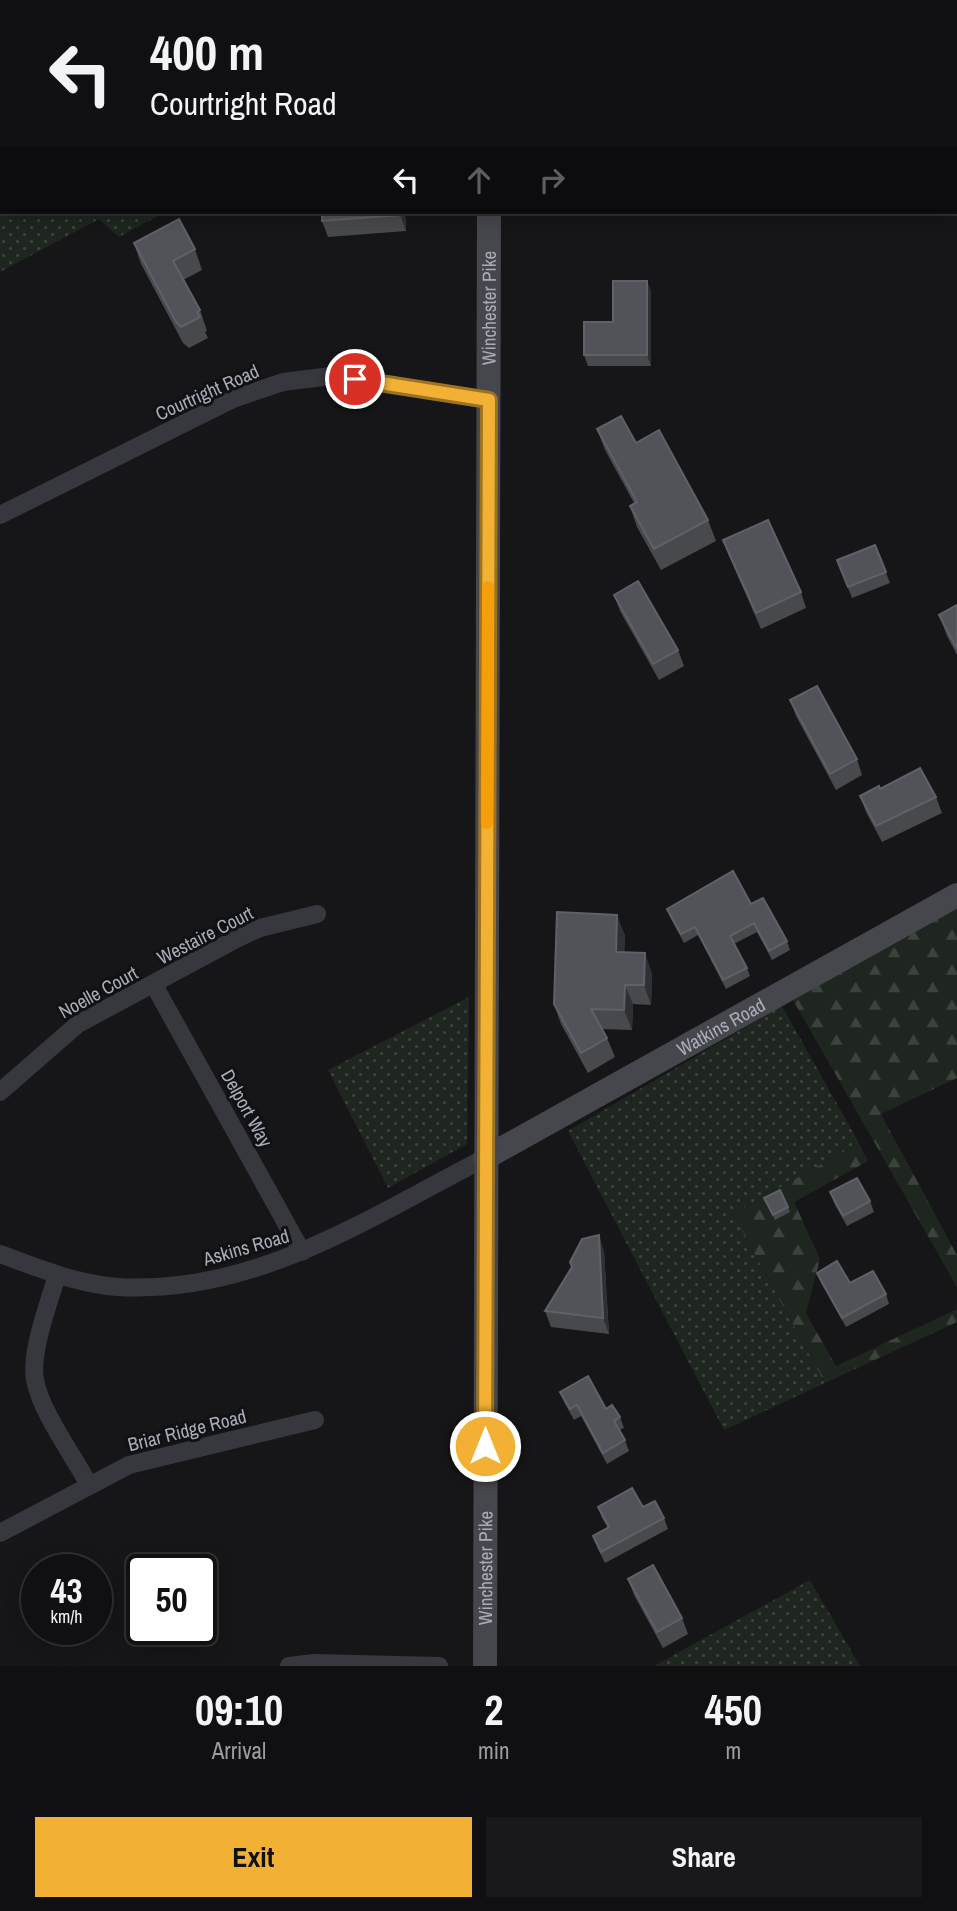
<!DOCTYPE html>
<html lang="en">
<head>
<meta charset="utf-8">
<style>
	body { margin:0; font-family:"Archivo Narrow",sans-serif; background:#19191b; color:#f1f3f6; height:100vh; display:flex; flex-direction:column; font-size:26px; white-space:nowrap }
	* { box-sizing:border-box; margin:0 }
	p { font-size:23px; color:#9c9d9f }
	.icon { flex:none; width:38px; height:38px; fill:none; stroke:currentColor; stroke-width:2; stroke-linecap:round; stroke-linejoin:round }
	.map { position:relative; height:1666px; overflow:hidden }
	.sheet { display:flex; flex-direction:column; background:#101012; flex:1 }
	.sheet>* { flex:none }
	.guide { position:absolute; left:0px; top:0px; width:957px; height:214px; box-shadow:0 4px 18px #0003,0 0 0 2px #303032; background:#101012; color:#f1f3f6; overflow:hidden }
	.speed { position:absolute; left:21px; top:1554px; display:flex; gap:14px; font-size:35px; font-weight:700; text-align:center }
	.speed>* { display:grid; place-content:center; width:91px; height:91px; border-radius:50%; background:#101012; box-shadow:0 4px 18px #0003,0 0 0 2px #303032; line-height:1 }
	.speed small { font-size:18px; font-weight:400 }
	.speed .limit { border:4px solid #111; border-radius:10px; background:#fff; color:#111 }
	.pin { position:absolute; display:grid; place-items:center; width:60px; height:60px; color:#fff; margin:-30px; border:4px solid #fff; border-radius:50%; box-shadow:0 2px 7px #0007 }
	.me { position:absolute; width:77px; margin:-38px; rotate:0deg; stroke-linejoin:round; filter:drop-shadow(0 0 5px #0008) }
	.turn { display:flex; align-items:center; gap:24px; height:147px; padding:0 35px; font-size:32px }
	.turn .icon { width:91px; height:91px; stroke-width:2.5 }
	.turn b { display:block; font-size:49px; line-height:60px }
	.lanes { display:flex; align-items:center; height:66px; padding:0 35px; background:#0003; justify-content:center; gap:35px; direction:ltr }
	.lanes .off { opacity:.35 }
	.eta { display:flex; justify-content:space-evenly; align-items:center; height:119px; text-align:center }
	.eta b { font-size:42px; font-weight:800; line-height:49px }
	.action { display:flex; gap:14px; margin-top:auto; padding:14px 35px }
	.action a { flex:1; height:80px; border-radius:0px; background:#f2b134; color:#111; font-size:28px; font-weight:800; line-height:80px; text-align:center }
	.action a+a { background:#19191b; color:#f1f3f6 }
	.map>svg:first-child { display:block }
	.grass { fill:url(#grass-dots) }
	.forest { fill:url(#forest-firs) }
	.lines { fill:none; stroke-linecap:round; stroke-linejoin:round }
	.street { stroke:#37383d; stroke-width:18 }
	.secondary { stroke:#45474d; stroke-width:24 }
	.wall { fill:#47494d }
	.shaded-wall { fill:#2f3033 }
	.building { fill:#525359; stroke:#5f6168; stroke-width:2 }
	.route-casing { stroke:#9d7322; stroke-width:18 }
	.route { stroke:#f2b134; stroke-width:12 }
	.slow { stroke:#f59e0b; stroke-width:12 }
	.labels { text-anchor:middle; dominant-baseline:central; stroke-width:6; stroke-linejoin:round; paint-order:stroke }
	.street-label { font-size:19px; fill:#a8adb8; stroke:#111113 }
</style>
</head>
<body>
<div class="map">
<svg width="957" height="1666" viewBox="0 0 957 1666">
	<defs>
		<pattern id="grass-dots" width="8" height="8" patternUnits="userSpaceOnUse" patternTransform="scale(1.75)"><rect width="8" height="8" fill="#1e261f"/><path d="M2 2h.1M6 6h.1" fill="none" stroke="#3c433d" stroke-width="1.8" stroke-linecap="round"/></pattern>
		<pattern id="forest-firs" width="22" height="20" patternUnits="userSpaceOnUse" patternTransform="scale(1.75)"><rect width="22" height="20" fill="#1e261f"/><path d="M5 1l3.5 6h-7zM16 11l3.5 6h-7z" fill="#3c433d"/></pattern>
	</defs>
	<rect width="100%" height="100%" fill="#161618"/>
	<!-- grass -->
	<g class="grass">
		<polygon points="0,0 232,2 2,2 2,212 165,212 119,237 99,219 0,272"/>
		<polygon points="501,0 812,0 501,2"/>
		<polygon points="469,997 467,1144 388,1188 328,1070"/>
		<polygon points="782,1006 859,1143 733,1214 825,1383 724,1430 568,1131"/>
		<polygon points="810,1580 860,1666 654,1666"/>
	</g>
	<!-- forest -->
	<g class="forest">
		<polygon points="957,907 957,1078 881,1114 957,1255 957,1287 793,1000"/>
		<polygon points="859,1143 868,1161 794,1202 820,1259 806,1313 836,1366 957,1309 957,1322 825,1383 733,1214"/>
	</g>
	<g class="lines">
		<!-- street -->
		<g class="street">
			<polyline points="0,515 233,399 283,382 331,376 489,400"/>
			<polyline points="154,985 302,1252"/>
			<polyline points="0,1092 78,1024 238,938 260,928 317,914"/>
			<path d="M0 1254C38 1268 77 1284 118 1287 255 1295 368 1218 485 1158"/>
			<path d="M57 1275C49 1303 30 1352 35 1380 41 1412 73 1455 89 1485"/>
			<polyline points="0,1533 129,1465 315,1420"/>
			<polyline points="289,1666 314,1663 439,1666"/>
		</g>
		<!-- secondary -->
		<g class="secondary">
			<polyline points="490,2 490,0"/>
			<path id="s1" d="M485 1158 957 895"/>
			<path id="s2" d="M485 1666 489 212"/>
		</g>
	</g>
	<!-- wall -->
	<g class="wall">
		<polygon points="322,212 405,212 406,231 328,237 322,221"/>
		<polygon points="134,243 195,249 202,270 183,280 200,310 207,331 205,332 208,338 189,348 183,343 141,264"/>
		<polygon points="647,281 651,292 651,366 588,366 584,355"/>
		<polygon points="597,429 636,443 708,520 716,541 661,570 637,527 630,506 634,503 605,450"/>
		<polygon points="723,540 801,592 806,608 761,629 729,556"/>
		<polygon points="875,545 890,583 852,598 837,560"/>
		<polygon points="614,595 678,650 684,666 659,680 620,611"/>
		<polygon points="957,605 957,655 947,636 939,615"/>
		<polygon points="790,700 857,759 862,775 836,790 796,716"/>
		<polygon points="880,789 936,797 942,813 882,842 866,812 860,796"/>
		<polygon points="751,904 787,941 790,950 772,960 757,932 734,944 747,968 750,976 726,989 698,935 684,943 670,917 667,909"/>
		<polygon points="625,935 624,952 652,973 651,1005 633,1004 632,1030 602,1029 607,1038 615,1057 588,1073 561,1024 554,1004"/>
		<polygon points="830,1192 870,1201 874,1212 847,1226 834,1203"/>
		<polygon points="764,1198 788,1207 790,1212 775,1220"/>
		<polygon points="604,1251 609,1334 551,1327 545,1311"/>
		<polygon points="817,1273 886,1294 889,1304 846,1327 821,1283"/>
		<polygon points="560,1392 606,1409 620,1417 624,1428 619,1430 625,1440 629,1451 607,1464 581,1416 574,1420 564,1402"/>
		<polygon points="598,1507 643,1507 664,1518 668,1529 605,1563 597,1547 593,1536 608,1528 602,1518"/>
		<polygon points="628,1579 682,1618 688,1634 663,1648 634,1595"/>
	</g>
	<!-- shaded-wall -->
	<g class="shaded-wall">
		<polygon points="400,212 405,212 406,231 400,215"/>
		<polygon points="647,281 651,292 651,366 647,355"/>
		<polygon points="617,915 625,935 624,971 616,952"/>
		<polygon points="645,953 652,973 651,1005 644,985"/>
		<polygon points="625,985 633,1004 632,1030 624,1010"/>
		<polygon points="599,1235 604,1251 609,1334 603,1318"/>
	</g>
	<!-- building -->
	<g class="building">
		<polygon points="322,212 400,212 400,215 322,221"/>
		<polygon points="179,219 195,249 173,261 200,310 197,312 200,317 181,327 176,322 134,243"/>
		<polygon points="613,281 647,281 647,355 584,355 584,322 613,322"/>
		<polygon points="621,416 636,443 659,430 708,520 654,549 630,506 637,502 597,429"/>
		<polygon points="768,520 801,592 756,613 723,540"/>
		<polygon points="875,545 886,572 848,587 837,560"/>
		<polygon points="638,581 678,650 653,664 614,595"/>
		<polygon points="957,605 957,649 939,615"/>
		<polygon points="817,686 857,759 830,774 790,700"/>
		<polygon points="920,768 936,797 876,826 860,796 879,786 880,789"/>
		<polygon points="733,871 751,904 763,898 787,941 769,951 754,923 730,936 747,968 723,980 695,927 681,934 667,909"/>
		<polygon points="557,912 617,915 616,952 645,953 644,985 625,985 624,1010 591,1009 607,1038 581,1053 554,1004"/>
		<polygon points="857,1178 870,1201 843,1216 830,1192"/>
		<polygon points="780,1190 788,1207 773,1215 764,1198"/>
		<polygon points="599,1235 603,1318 545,1311 572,1267 570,1262 582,1239"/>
		<polygon points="837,1261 850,1283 873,1271 886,1294 842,1318 817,1273"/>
		<polygon points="588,1376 606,1409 612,1405 620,1417 614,1421 625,1440 603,1453 577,1405 570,1409 560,1392"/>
		<polygon points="632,1488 643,1507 655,1501 664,1518 601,1552 593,1536 609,1527 598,1507"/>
		<polygon points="653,1565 682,1618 657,1632 628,1579"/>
	</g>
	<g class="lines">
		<!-- route casing -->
		<g class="route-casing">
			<polyline id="route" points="355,379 489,400 485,1446"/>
		</g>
		<!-- route -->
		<use href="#route" class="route"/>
		<!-- slow -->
		<polyline class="slow" points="487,823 488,587"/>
	</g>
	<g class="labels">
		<!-- street labels -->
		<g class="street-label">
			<text stroke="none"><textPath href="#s2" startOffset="1358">Winchester Pike</textPath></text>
			<text transform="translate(207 392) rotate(-24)">Courtright Road</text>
			<text transform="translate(205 935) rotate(-27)">Westaire Court</text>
			<text transform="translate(98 992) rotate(-29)">Noelle Court</text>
			<text stroke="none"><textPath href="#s1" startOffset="270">Watkins Road</textPath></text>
			<text transform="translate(247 1108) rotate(61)">Delport Way</text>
			<text transform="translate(246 1247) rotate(-16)">Askins Road</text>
			<text transform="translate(187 1430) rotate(-14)">Briar Ridge Road</text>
			<text stroke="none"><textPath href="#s2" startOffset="98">Winchester Pike</textPath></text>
		</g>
	</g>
</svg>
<div class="speed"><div>43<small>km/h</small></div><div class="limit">50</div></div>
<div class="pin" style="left:355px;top:379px;background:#d93025"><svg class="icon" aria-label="arrive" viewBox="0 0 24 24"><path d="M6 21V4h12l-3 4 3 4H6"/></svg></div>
<svg class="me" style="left:485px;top:1446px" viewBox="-20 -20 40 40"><circle r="17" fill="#f2b134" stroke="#fff" stroke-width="3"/><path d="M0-11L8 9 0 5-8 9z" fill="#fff"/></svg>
<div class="guide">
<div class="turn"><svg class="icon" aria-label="left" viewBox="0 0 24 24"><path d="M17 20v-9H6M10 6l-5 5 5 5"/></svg><div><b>400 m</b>Courtright Road</div></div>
<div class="lanes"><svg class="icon" aria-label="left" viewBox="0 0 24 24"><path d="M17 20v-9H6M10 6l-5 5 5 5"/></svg><svg class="icon off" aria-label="ahead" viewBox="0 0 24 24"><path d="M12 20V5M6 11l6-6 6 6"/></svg><svg class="icon off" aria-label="right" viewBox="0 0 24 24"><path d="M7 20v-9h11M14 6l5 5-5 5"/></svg></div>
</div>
</div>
<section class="sheet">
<div class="eta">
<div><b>09:10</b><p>Arrival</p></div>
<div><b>2</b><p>min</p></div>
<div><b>450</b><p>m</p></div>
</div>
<div class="action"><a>Exit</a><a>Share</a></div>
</section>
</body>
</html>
